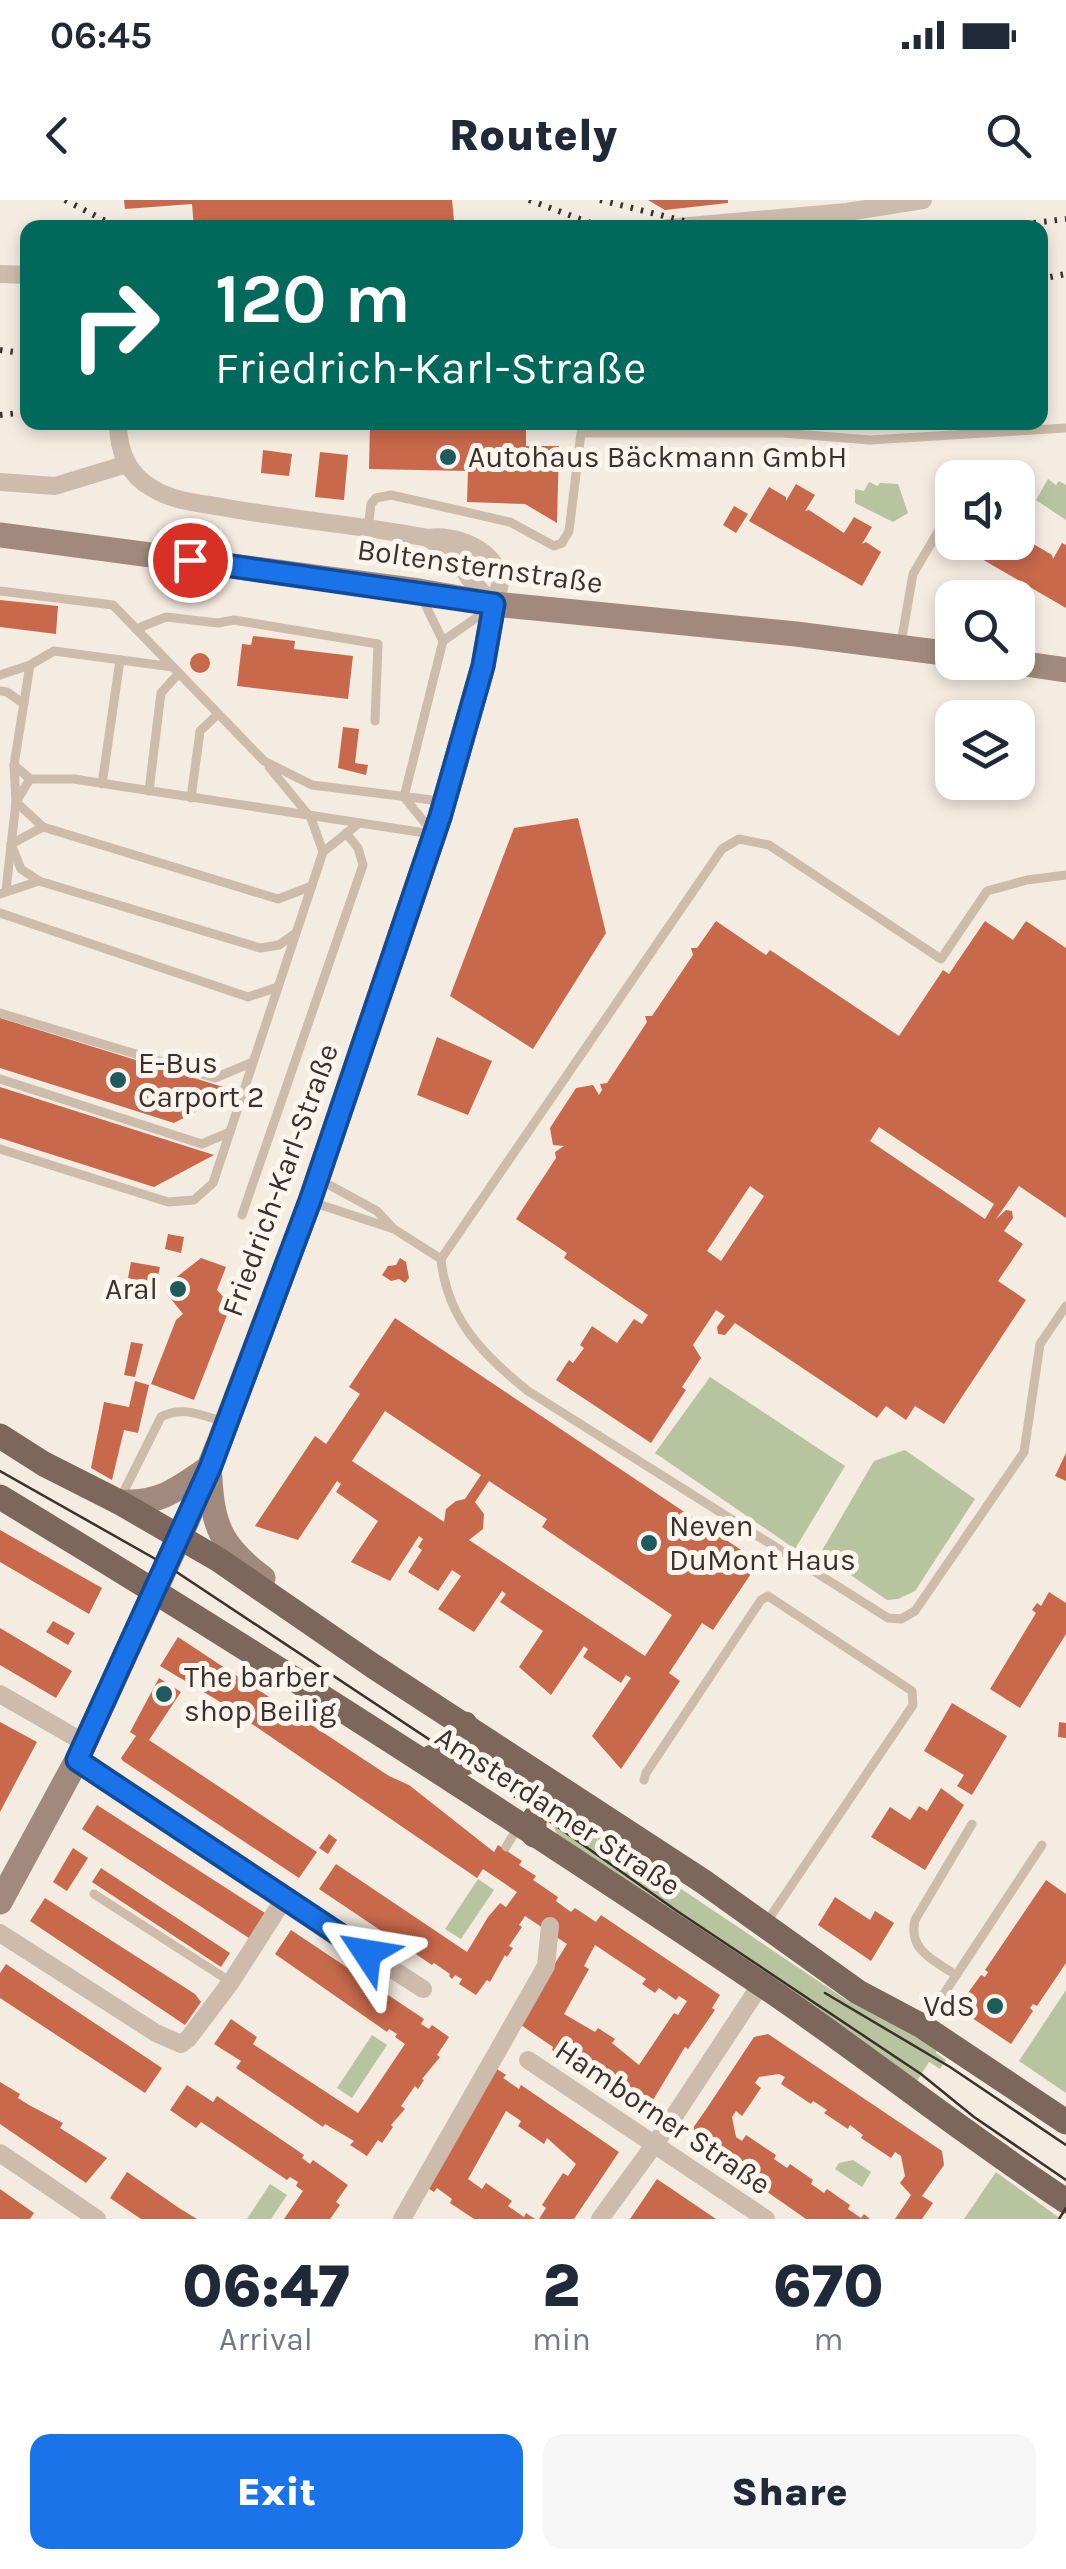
<!DOCTYPE html>
<html lang="en">
<head>
<meta charset="utf-8">
<style>
	body { margin:0; font-family:Karla,sans-serif; background:#f6f6f7; color:#1f2937; height:100vh; display:flex; flex-direction:column; font-size:38px; white-space:nowrap }
	* { box-sizing:border-box; margin:0 }
	p { font-size:32px; color:#747a83 }
	.icon { flex:none; width:55px; height:55px; fill:none; stroke:currentColor; stroke-width:2; stroke-linecap:round; stroke-linejoin:round }
	.map { position:relative; height:2019px; overflow:hidden }
	.panel { display:flex; flex-direction:column; background:#fff; flex:1 }
	.panel>* { flex:none }
	.guide { position:absolute; left:20px; top:20px; width:1028px; height:210px; border-radius:20px; box-shadow:0 5px 15px #0003; background:#00695c; color:#fff; overflow:hidden }
	.controls { position:absolute; left:935px; top:260px; display:grid; gap:20px }
	.controls a { display:grid; place-items:center; width:100px; height:100px; border-radius:20px; background:#fff; box-shadow:0 5px 15px #0003; font-size:50px }
	.pin { position:absolute; display:grid; place-items:center; width:85px; height:85px; color:#fff; margin:-42px; border:5px solid #fff; border-radius:50%; box-shadow:0 2px 10px #0007 }
	.me { position:absolute; width:110px; margin:-55px; rotate:303deg; stroke-linejoin:round; filter:drop-shadow(0 0 8px #0008) }
	.turn { display:flex; align-items:center; gap:35px; height:210px; padding:0 30px; font-size:45px }
	.turn .icon { width:130px; height:130px; stroke-width:2.5 }
	.turn b { display:block; font-size:70px; line-height:85px }
	.eta { display:flex; justify-content:space-evenly; align-items:center; height:170px; text-align:center }
	.eta b { font-size:60px; font-weight:800; line-height:70px }
	.cta { display:flex; gap:20px; margin-top:auto; padding:20px 30px }
	.cta a { flex:1; height:115px; border-radius:20px; background:#1a73e8; color:#fff; font-size:40px; font-weight:800; line-height:115px; text-align:center }
	.cta a+a { background:#f6f6f7; color:#1f2937 }
	.status { display:flex; justify-content:space-between; align-items:center; height:70px; padding:0 50px; background:#fff; direction:ltr }
	.status svg { height:28px; fill:currentColor }
	header { display:flex; justify-content:space-between; align-items:center; height:130px; padding:0 30px; background:#fff; font-size:45px; font-weight:800 }
	.map>svg:first-child { display:block }
	.green { fill:#b8c4a0 }
	.building { fill:#c8694b; fill-rule:evenodd }
	.lines { fill:none; stroke-linecap:round; stroke-linejoin:round }
	.lane { stroke:#cdbbac; stroke-width:9 }
	.street { stroke:#cdbbac; stroke-width:18 }
	.secondary { stroke:#a18a7d; stroke-width:25 }
	.primary { stroke:#7d675c; stroke-width:25 }
	.tram { stroke:#3b302b; stroke-width:2.5 }
	.rail { stroke:#3b302b; stroke-width:6; stroke-dasharray:2.5 8; stroke-linecap:butt }
	.route-casing { stroke:#114b97; stroke-width:25 }
	.route { stroke:#1a73e8; stroke-width:18 }
	.poi-dot { fill:#1f5a5e; stroke:#fbf5ee; stroke-width:4 }
	.labels { text-anchor:middle; dominant-baseline:central; stroke-width:10; stroke-linejoin:round; paint-order:stroke }
	.poi-label { font-size:30px; fill:#3b302b; stroke:#fbf5ee; text-anchor:start }
	.street-label { font-size:30px; fill:#3b302b; stroke:#fbf5ee }
</style>
</head>
<body>
<div class="status"><b>06:45</b><svg viewBox="0 0 49 12"><path d="M0 12V9h3v3zM5 12V6h3v6zM10 12V3h3v9zM15 12V0h3v12zM26 1h20v11H26zM47 4h2v5h-2z"/></svg></div>
<header><svg class="icon" aria-label="back" viewBox="0 0 24 24"><path d="M15 5l-7 7 7 7"/></svg>Routely<svg class="icon" aria-label="search" viewBox="0 0 24 24"><circle cx="10" cy="10" r="6"/><path d="M15 15l6 6"/></svg></header>
<div class="map">
<svg width="1066" height="2019" viewBox="0 0 1066 2019">
	<rect width="100%" height="100%" fill="#f4ebe1"/>
	<!-- green -->
	<g class="green">
		<polygon points="1048,279 1056,285 1059,281 1066,285 1066,320 1036,300"/>
		<polygon points="869,282 877,286 880,283 898,284 908,313 893,322 855,303 855,289 864,291"/>
		<polygon points="710,1177 845,1266 795,1349 655,1253"/>
		<polygon points="905,1250 975,1299 915,1391 898,1399 887,1400 820,1354 874,1261"/>
		<polygon points="565,1611 848,1801 937,1847 936,1853 946,1860 940,1869 929,1862 914,1886 557,1635 549,1614"/>
		<polygon points="478,1679 494,1690 461,1739 445,1729"/>
		<polygon points="1066,1790 1066,1893 1019,1861"/>
		<polygon points="372,1835 387,1845 352,1898 337,1888"/>
		<polygon points="853,1960 871,1972 862,1987 835,1969 839,1963"/>
		<polygon points="996,1972 1061,2019 964,2019"/>
		<polygon points="270,1984 287,1995 271,2019 247,2019"/>
	</g>
	<!-- building -->
	<g class="building">
		<polygon points="124,0 452,0 454,20 364,28 194,28 192,4 125,9"/>
		<polygon points="648,0 728,0 728,3 665,10"/>
		<polygon points="370,225 526,228 526,246 559,246 557,323 525,304 467,302 468,271 369,269"/>
		<polygon points="263,250 292,254 289,276 261,273"/>
		<polygon points="320,252 348,255 344,300 315,297"/>
		<polygon points="796,284 815,295 805,311 809,310 844,333 854,317 872,327 862,344 866,342 881,352 862,386 749,321 769,287 786,297 786,301"/>
		<polygon points="734,306 748,314 736,333 723,325"/>
		<polygon points="1020,336 1052,355 1053,359 1062,343 1066,345 1066,408 961,347 963,342 1018,342"/>
		<polygon points="0,400 58,406 56,434 0,427"/>
		<polygon points="253,436 295,441 294,449 353,456 348,499 237,486 242,444 251,445"/>
		<circle cx="200" cy="463" r="10"/>
		<polygon points="343,527 359,529 355,563 368,565 366,575 338,568"/>
		<polygon points="578,618 606,733 533,849 450,796 514,628"/>
		<path d="M716 721 766 755 770 750 899 836 943 770 949 774 985 721 1013 740 1026 721 1066 748V1018L1019 986 996 1019 1006 1010 1012 1011 1013 1018 1004 1031 1023 1044 998 1081 1026 1100 944 1224 915 1206 906 1220 886 1206 877 1218 735 1123 725 1135 718 1134 717 1127 725 1116 716 1110 693 1145 701 1158 682 1187 686 1190 651 1243 556 1180 569 1160 573 1163 584 1148 580 1145 592 1126 617 1143 634 1119 642 1124 648 1115 564 1058 567 1053 516 1019 556 958 555 952 564 946 553 945 550 928 576 888 593 885 599 895 602 890 600 884 607 883 647 822 645 816H652L693 755 691 748H697ZM879 927 994 1004 985 1019 870 941ZM750 986 764 996 721 1061 707 1051Z"/>
		<polygon points="0,818 236,891 174,923 0,868"/>
		<polygon points="437,837 492,861 468,915 417,895"/>
		<polygon points="0,887 214,955 154,987 0,938"/>
		<polygon points="168,1034 184,1037 181,1053 165,1049"/>
		<polygon points="201,1058 226,1067 217,1090 231,1105 194,1200 151,1184 176,1120 183,1114 167,1094 169,1083"/>
		<polygon points="400,1058 406,1062 409,1078 405,1083 399,1079 391,1081 382,1075 388,1066 396,1065"/>
		<polygon points="131,1062 160,1067 156,1084 128,1078"/>
		<path d="M395 1118 759 1362 713 1430 702 1423 669 1473 680 1481 621 1569 592 1536 631 1478 626 1475 621 1483 583 1457 588 1449 584 1446 551 1495 519 1467 543 1431 500 1402 506 1394 502 1391 474 1432 438 1409 461 1376 452 1370 438 1391 408 1372 422 1350 418 1347 423 1339 419 1336 390 1381 351 1362 378 1321 336 1292 341 1284 337 1281 298 1340 255 1326 315 1236 326 1244 360 1194 349 1187ZM385 1211 481 1275 465 1299 456 1301 446 1309 444 1322 352 1261ZM489 1281 547 1319 542 1327 672 1415 645 1456 469 1340 483 1329 484 1314 475 1302Z"/>
		<polygon points="131,1142 143,1144 135,1177 124,1175"/>
		<polygon points="135,1181 149,1185 138,1233 124,1230 112,1280 91,1268 104,1202 129,1207"/>
		<polygon points="1066,1253 1066,1281 1055,1276"/>
		<polygon points="0,1330 102,1388 89,1414 0,1362"/>
		<polygon points="1049,1392 1066,1403 1066,1434 1020,1508 990,1489 1036,1413 1032,1410 1037,1403 1041,1406"/>
		<polygon points="53,1421 75,1433 68,1445 46,1432"/>
		<polygon points="0,1428 72,1471 56,1498 0,1465"/>
		<path d="M178 1437 389 1576 409 1585 494 1652 498 1645 522 1661 519 1665 536 1676 533 1680 558 1697 556 1701 564 1707 571 1712 575 1708 596 1722 601 1715 720 1795 712 1808 715 1810 688 1849 685 1847 647 1910 552 1850 553 1847 518 1823 567 1744 525 1716 519 1725 522 1727 509 1746 513 1748 507 1757 505 1755 490 1782 487 1780 476 1795 459 1784 462 1779 455 1775 452 1779 449 1776 450 1774 434 1763 432 1765 319 1689 336 1664 467 1752 488 1717 500 1703 506 1707 517 1692 483 1669 477 1678 217 1500 160 1466ZM595 1745 646 1779 642 1784 655 1793 659 1788 676 1800 679 1796 687 1801 678 1815 674 1813 639 1865 612 1843 615 1839 598 1828 595 1832 564 1814 589 1769 584 1766Z"/>
		<polygon points="159,1478 181,1492 149,1540 317,1652 299,1678 123,1561 121,1558 136,1536 130,1532"/>
		<polygon points="952,1503 1007,1536 972,1595 957,1586 964,1575 924,1551"/>
		<polygon points="0,1522 37,1542 0,1612"/>
		<polygon points="1059,1522 1066,1523 1066,1538 1058,1537"/>
		<polygon points="941,1588 964,1605 925,1670 871,1637 890,1607 910,1620 919,1606 927,1611"/>
		<polygon points="97,1605 265,1713 249,1738 82,1629"/>
		<polygon points="329,1634 337,1640 328,1654 319,1648"/>
		<polygon points="73,1648 88,1658 67,1691 53,1682"/>
		<polygon points="101,1668 230,1753 221,1767 92,1682"/>
		<polygon points="1046,1680 1066,1694 1066,1763 1037,1806 1033,1804 1030,1808 1033,1811 1011,1844 957,1808 981,1775 985,1777 988,1772 985,1770"/>
		<polygon points="835,1697 870,1720 875,1711 894,1723 871,1761 818,1725"/>
		<polygon points="45,1698 195,1794 201,1802 185,1825 30,1721"/>
		<polygon points="291,1730 424,1819 421,1824 429,1829 432,1825 449,1837 437,1855 440,1857 422,1879 424,1880 418,1889 415,1886 401,1906 405,1909 391,1925 393,1927 382,1943 378,1940 367,1956 350,1945 354,1941 325,1924 323,1927 236,1868 241,1861 214,1844 231,1819 257,1837 253,1844 358,1913 366,1902 405,1844 395,1837 397,1834 389,1829 387,1832 275,1754"/>
		<polygon points="6,1764 162,1868 145,1893 0,1798 0,1773"/>
		<polygon points="768,1834 942,1951 944,1965 922,1996 933,2003 922,2019 895,2019 911,1995 900,1983 905,1976 901,1956 895,1952 891,1958 861,1938 863,1935 850,1925 848,1929 824,1913 827,1910 813,1901 811,1904 781,1884 785,1877 779,1874 759,1877 755,1883 761,1888 742,1916 736,1911 732,1917 736,1937 742,1941 746,1935 776,1955 774,1959 787,1968 790,1964 813,1980 811,1984 824,1993 827,1989 850,2005 848,2009 861,2018 864,2014 870,2019 806,2019 696,1942 693,1928 707,1908 754,1837"/>
		<polygon points="494,1867 506,1875 503,1878 519,1889 521,1885 619,1952 574,2019 539,2019 546,2008 542,2005 563,1973 568,1976 576,1964 547,1938 544,1944 518,1926 521,1921 506,1911 468,1979 482,1989 486,1983 512,2001 508,2006 524,2017 526,2013 535,2019 474,2019 450,2003 452,1999 437,1988 434,1992 426,1987"/>
		<polygon points="0,1882 20,1894 18,1898 29,1905 63,1923 60,1928 107,1958 86,1983 0,1924"/>
		<polygon points="187,1885 213,1902 217,1896 304,1955 302,1958 310,1964 313,1960 348,1985 336,2002 340,2005 330,2019 284,2019 303,1991 296,1986 298,1982 290,1977 287,1980 201,1922 196,1928 170,1910"/>
		<polygon points="127,1972 179,2008 197,2019 141,2019 110,1998"/>
		<polygon points="657,1979 685,1998 716,2019 630,2019"/>
		<polygon points="0,1989 34,2013 30,2019 0,2019"/>
	</g>
	<g class="lines">
		<!-- lane -->
		<g class="lane">
			<polyline points="368,329 371,304 376,298 391,295 510,322 554,346 562,343 569,331 581,233 783,233 870,240 1066,228"/>
			<polyline points="0,391 113,405 173,467"/>
			<polyline points="422,398 443,441 404,597 430,629"/>
			<polyline points="136,429 166,417 218,423 234,420 378,444 375,521"/>
			<polyline points="443,441 486,411"/>
			<polyline points="901,443 913,374 942,325"/>
			<polyline points="0,475 30,465"/>
			<polyline points="0,491 7,492 24,504"/>
			<polyline points="14,565 16,602 43,627"/>
			<polyline points="269,567 311,618 323,652"/>
			<polyline points="102,584 120,460"/>
			<polyline points="149,591 161,493 179,473"/>
			<polyline points="191,598 200,531 218,514"/>
			<polyline points="432,634 74,579 30,579 14,565 30,465 54,451 173,467 264,561 312,585 440,601"/>
			<polyline points="39,681 21,669 11,644 43,627 278,699 312,686"/>
			<polyline points="6,690 16,602 30,579"/>
			<polyline points="0,694 39,681 260,748 279,745 296,733"/>
			<polyline points="0,713 248,797 278,787"/>
			<polyline points="0,813 215,878 253,862"/>
			<polyline points="0,879 202,944 230,932"/>
			<polyline points="0,949 168,1002 194,1000 213,983 323,652 358,624"/>
			<polyline points="322,981 377,1011 392,1027"/>
			<path d="M312 1002 394 1029 441 1059C447 1119 483 1155 528 1191L888 1418 901 1419 915 1411 1024 1252 1040 1144 1066 1106"/>
			<polyline points="242,1015 363,665 358,648 346,633"/>
			<polyline points="441,1059 722,649 739,639 769,645 941,759 987,691 1027,680 1066,675"/>
			<path d="M120 1299 161 1217C182 1205 203 1216 225 1222"/>
			<polyline points="644,1580 646,1573 761,1400 768,1396 912,1491 913,1505 766,1723"/>
			<polyline points="506,1647 518,1627"/>
			<polyline points="94,1694 231,1782"/>
			<path d="M956 1775C933 1760 908 1750 915 1720L972 1624"/>
			<polyline points="924,1824 1042,1645"/>
		</g>
		<!-- street -->
		<g class="street">
			<polyline points="667,28 847,12 923,0"/>
			<polyline points="0,74 28,75"/>
			<path d="M118 222C118 250 127 274 152 288 174 302 201 303 227 308 293 320 361 325 428 338 453 334 496 348 500 380 501 386 496 398 494 404"/>
			<polyline points="0,282 55,286 127,264"/>
			<polyline points="428,338 456,357 469,378 493,404"/>
			<polyline points="0,1494 85,1543"/>
			<polyline points="284,1699 423,1789"/>
			<polyline points="0,1733 156,1833 181,1844 188,1839 231,1782 284,1699 77,1560"/>
			<polyline points="528,1860 766,2019"/>
			<polyline points="0,1953 97,2019"/>
			<polyline points="402,2019 546,1766 550,1726"/>
			<polyline points="600,2019 665,1930 761,1784"/>
		</g>
		<!-- secondary -->
		<g class="secondary">
			<polyline points="0,335 419,391 494,404 796,434 952,454"/>
			<polyline points="1012,462 1066,470"/>
			<path d="M210 1278C212 1327 223 1348 263 1378"/>
			<path d="M119 1302C159 1305 178 1289 210 1267"/>
			<polyline points="0,1702 77,1560 187,1321 220,1240 310,1001 440,617 483,466 494,404"/>
		</g>
		<!-- primary -->
		<g class="primary">
			<polyline points="0,1236 44,1264 119,1302 219,1360 373,1466 704,1682 858,1792 922,1826 1066,1922"/>
			<path d="M0 1297C257 1452 509 1615 758 1782 862 1852 961 1932 1066 2001"/>
			<polyline points="432,1557 453,1567 465,1563 474,1544 465,1524"/>
			<polyline points="534,1635 534,1619 549,1600 576,1611"/>
		</g>
		<!-- tram -->
		<g class="tram">
			<polyline points="0,1271 166,1365 498,1585 677,1711 921,1874 974,1917 1066,1980"/>
			<polyline points="825,1793 950,1867 1066,1945"/>
			<polyline points="1059,2019 1066,2008"/>
		</g>
		<!-- rail -->
		<g class="rail">
			<polyline points="65,0 119,28"/>
			<polyline points="529,0 604,28"/>
			<polyline points="600,0 712,28"/>
			<polyline points="992,28 1066,19"/>
			<polyline points="1040,79 1066,74"/>
			<polyline points="0,150 28,154"/>
			<polyline points="0,215 28,212"/>
		</g>
	</g>
	<g class="lines">
		<!-- route casing -->
		<g class="route-casing">
			<polyline id="route" points="190,360 494,404 483,466 440,617 310,1001 210,1268 77,1560 367,1753"/>
		</g>
		<!-- route -->
		<use href="#route" class="route"/>
	</g>
	<!-- markers -->
	<g class="poi-dot">
		<circle cx="448" cy="257" r="10"/>
		<circle cx="118" cy="880" r="10"/>
		<circle cx="178" cy="1089" r="10"/>
		<circle cx="649" cy="1343" r="10"/>
		<circle cx="164" cy="1494" r="10"/>
		<circle cx="995" cy="1806" r="10"/>
	</g>
	<g class="labels">
		<!-- poi labels -->
		<g class="poi-label">
			<text x="468" y="257">Autohaus Bäckmann GmbH</text>
			<text x="138" y="863">E-Bus<tspan x="138" dy="34">Carport 2</tspan></text>
			<text x="158" y="1089" text-anchor="end">Aral</text>
			<text x="669" y="1326">Neven<tspan x="669" dy="34">DuMont Haus</tspan></text>
			<text x="184" y="1477">The barber<tspan x="184" dy="34">shop Beilig</tspan></text>
			<text x="975" y="1806" text-anchor="end">VdS</text>
		</g>
		<!-- street labels -->
		<g class="street-label">
			<text transform="translate(480 366) rotate(8)">Boltensternstraße</text>
			<text transform="translate(280 980) rotate(-70)">Friedrich-Karl-Straße</text>
			<text transform="translate(558 1611) rotate(33)">Amsterdamer Straße</text>
			<text transform="translate(663 1917) rotate(34)">Hamborner Straße</text>
		</g>
	</g>
</svg>
<div class="controls">
<a><svg class="icon" aria-label="sound" viewBox="0 0 24 24"><path d="M4 9h4l5-4v14l-5-4H4zM17 9q2 3 0 6"/></svg></a>
<a><svg class="icon" aria-label="search" viewBox="0 0 24 24"><circle cx="10" cy="10" r="6"/><path d="M15 15l6 6"/></svg></a>
<a><svg class="icon" aria-label="layers" viewBox="0 0 24 24"><path d="M12 4l9 5-9 5-9-5zM3 14l9 5 9-5"/></svg></a>
</div>
<div class="pin" style="left:190px;top:360px;background:#d93025"><svg class="icon" aria-label="arrive" viewBox="0 0 24 24"><path d="M6 21V4h12l-3 4 3 4H6"/></svg></div>
<svg class="me" style="left:367px;top:1753px" viewBox="-20 -20 40 40"><path d="M0-17L14 15 0 8-14 15z" fill="#1a73e8" stroke="#fff" stroke-width="4"/></svg>
<div class="guide">
<div class="turn"><svg class="icon" aria-label="right" viewBox="0 0 24 24"><path d="M7 20v-9h11M14 6l5 5-5 5"/></svg><div><b>120 m</b>Friedrich-Karl-Straße</div></div>
</div>
</div>
<section class="panel">
<div class="eta">
<div><b>06:47</b><p>Arrival</p></div>
<div><b>2</b><p>min</p></div>
<div><b>670</b><p>m</p></div>
</div>
<div class="cta"><a>Exit</a><a>Share</a></div>
</section>
</body>
</html>
